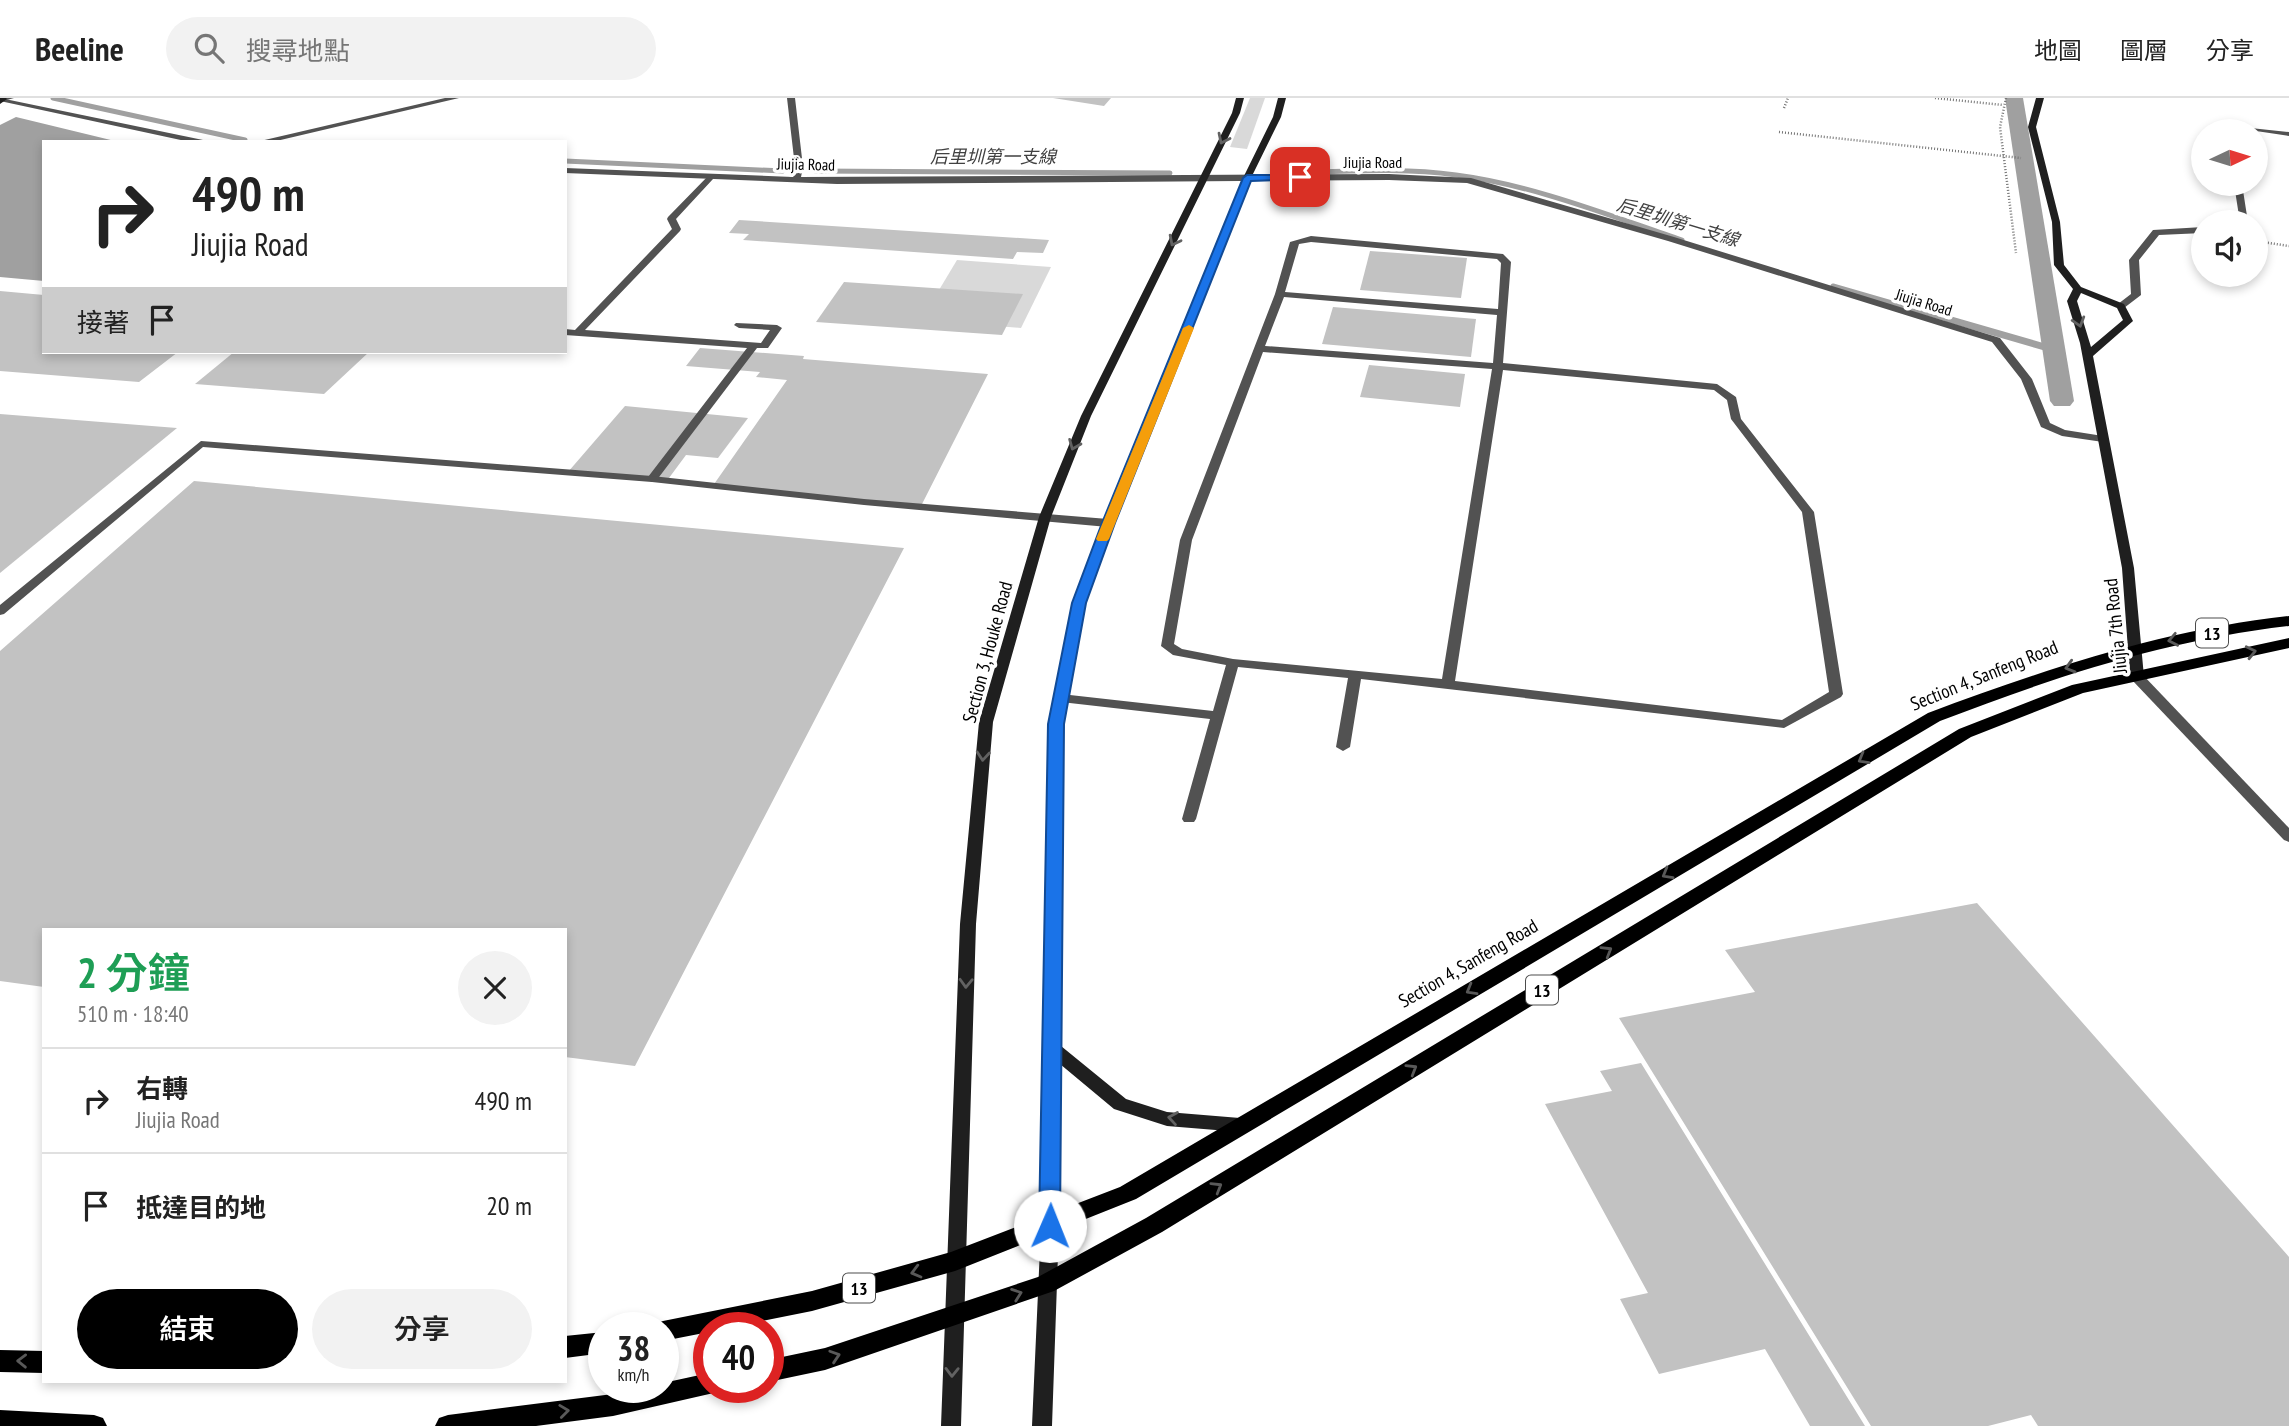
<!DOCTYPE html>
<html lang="zh-TW">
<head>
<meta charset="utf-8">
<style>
	body { margin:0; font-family:"PT Sans Narrow","Noto Sans TC",sans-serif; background:#f2f2f2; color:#222; height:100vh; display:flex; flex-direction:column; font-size:26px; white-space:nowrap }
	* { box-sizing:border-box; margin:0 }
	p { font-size:23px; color:#767676 }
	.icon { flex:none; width:38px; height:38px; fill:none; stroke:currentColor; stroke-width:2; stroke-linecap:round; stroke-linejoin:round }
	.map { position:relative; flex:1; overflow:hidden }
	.side { position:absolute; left:42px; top:830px; width:525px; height:455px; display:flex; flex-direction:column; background:#fff; border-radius:0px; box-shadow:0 4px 10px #0003 }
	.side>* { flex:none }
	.guide { position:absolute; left:42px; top:42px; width:525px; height:214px; border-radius:0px; box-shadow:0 4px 10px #0003; background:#fff; color:#222; overflow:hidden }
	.needle { width:46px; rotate:86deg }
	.tools { position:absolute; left:2191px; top:21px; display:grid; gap:14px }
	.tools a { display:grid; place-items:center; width:77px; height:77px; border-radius:50%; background:#fff; box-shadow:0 4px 10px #0003; font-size:35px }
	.speed { position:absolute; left:588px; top:1214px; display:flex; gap:14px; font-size:35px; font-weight:700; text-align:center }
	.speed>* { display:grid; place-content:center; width:91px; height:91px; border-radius:50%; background:#fff; box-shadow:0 4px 10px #0003; line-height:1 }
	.speed small { font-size:18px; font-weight:400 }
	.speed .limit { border:10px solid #d22; background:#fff; color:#111 }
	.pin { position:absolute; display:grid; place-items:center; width:60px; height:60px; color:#fff; margin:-30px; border-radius:14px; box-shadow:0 4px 10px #0006 }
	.me { position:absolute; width:77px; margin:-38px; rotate:1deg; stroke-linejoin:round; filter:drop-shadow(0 0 5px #0008) }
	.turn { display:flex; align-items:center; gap:24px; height:147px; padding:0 35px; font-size:32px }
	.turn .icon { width:91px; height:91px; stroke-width:2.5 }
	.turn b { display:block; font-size:49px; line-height:60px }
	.then { display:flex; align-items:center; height:66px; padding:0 35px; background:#0003; gap:14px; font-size:26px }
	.round { display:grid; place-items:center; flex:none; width:74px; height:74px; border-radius:37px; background:#f2f2f2 }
	.headline { display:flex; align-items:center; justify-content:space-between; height:119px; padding:0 35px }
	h1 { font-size:42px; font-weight:600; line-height:52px; color:#1e9e55 }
	.cta { display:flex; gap:14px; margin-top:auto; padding:14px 35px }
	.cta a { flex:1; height:80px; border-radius:42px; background:#000; color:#fff; font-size:28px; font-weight:600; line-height:80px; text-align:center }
	.cta a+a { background:#f2f2f2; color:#222 }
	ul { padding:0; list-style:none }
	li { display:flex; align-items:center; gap:21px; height:105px; padding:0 35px; border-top:2px solid #e0e0e0 }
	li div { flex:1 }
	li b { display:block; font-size:26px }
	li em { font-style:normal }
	header { display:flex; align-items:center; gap:42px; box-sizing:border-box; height:98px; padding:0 35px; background:#fff; border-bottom:2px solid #e0e0e0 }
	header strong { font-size:33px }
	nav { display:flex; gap:38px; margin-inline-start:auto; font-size:24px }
	.search { width:490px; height:63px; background:#f2f2f2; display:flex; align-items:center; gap:18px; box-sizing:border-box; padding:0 24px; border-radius:38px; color:#767676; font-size:26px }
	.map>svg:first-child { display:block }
	.green { fill:#d9d9d9 }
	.water { fill:#a0a0a0 }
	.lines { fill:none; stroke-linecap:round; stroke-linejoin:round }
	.stream-far1 { stroke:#a0a0a0; stroke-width:5 }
	.stream { stroke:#a0a0a0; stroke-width:7 }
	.canal { fill:#a0a0a0; fill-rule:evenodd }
	.building { fill:#c2c2c2 }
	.path { stroke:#747474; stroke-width:2.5; stroke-dasharray:1 2; stroke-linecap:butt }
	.lane { fill:#525252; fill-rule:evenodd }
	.street { fill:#525252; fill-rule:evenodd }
	.secondary { fill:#1f1f1f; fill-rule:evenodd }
	.primary { fill:#000; fill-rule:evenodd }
	.oneway { stroke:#626262 }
	.oneway2 { stroke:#595959 }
	.route { fill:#1a73e8; stroke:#114b97; stroke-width:2 }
	.slow { fill:#f59e0b }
	.labels { text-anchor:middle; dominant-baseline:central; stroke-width:7; stroke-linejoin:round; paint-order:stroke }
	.far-street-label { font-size:16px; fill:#000; stroke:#fff }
	.far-water-label { font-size:18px; font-style:italic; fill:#414141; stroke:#fff }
	.shield { fill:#fff; stroke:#4c4c4c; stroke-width:2 }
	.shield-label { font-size:18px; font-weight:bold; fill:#000 }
	.street-label { font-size:19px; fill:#000; stroke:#fff }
</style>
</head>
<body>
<header>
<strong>Beeline</strong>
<div class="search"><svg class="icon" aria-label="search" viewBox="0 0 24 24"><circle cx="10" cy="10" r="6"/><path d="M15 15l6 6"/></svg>搜尋地點</div>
<nav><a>地圖</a><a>圖層</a><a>分享</a></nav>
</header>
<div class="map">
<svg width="2289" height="1328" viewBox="0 0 2289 1328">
	<rect width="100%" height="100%" fill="#fff"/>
	<!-- green -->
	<g class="green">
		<polygon points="1250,0 1265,0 1247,51 1230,49"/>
		<polygon points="957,162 1051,169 1021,230 921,222"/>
	</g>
	<!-- water -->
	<polygon class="water" points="16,19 119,44 44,44 44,183 0,179 0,27"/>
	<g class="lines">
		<!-- stream-far1 -->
		<g class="stream-far1">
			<polyline points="53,0 245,42"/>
			<polyline points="565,63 783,73"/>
			<polyline points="815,73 1170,75"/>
			<path d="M1284 75C1341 74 1399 69 1456 77 1533 87 1608 117 1682 142"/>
			<polyline points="1833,188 1954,223"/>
		</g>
		<!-- stream -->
		<polyline class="stream" points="1948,221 2055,252"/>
		<!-- canal -->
		<polygon class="canal" points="2005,0 2023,0 2074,303 2070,308 2054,308 2050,303"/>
	</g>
	<!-- building -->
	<g class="building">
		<polygon points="1053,0 1111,0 1104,8"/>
		<polygon points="739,122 1049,142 1043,155 1017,154 1013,161 743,142 749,136 729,135"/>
		<polygon points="1370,153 1467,160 1461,200 1360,192"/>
		<polygon points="844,184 1023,196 1002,237 816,224"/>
		<polygon points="0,193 44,197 44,254 178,254 139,284 0,273"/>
		<polygon points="1333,209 1476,221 1471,259 1322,246"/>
		<polygon points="700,250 804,258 803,261 988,276 921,408 712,389 787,282 756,279 760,274 686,268"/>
		<polygon points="234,254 369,254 324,296 195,286"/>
		<polygon points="1369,267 1465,276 1460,309 1360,299"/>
		<polygon points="625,308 748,320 718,360 686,357 666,384 568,374"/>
		<polygon points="0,316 177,330 0,475"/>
		<polygon points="194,383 904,450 635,968 565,959 565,831 44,831 44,889 0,883 0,553"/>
		<polygon points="1977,805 2289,1159 2289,1328 2038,1328 2031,1317 1988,1328 1871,1328 1619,920 1755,894 1725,852"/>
		<polygon points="1641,965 1865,1328 1810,1328 1765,1251 1659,1276 1620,1201 1648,1195 1545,1006 1612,993 1600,973"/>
	</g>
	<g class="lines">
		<!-- path -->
		<g class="path">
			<polyline points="1935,0 2003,7"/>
			<polyline points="2006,0 2000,29 2016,155"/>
			<polyline points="1784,10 1788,0"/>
			<polyline points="1779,34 2021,60"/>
			<polyline points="2256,143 2289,148"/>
		</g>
		<!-- lane -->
		<g class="lane">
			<polygon points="0,0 14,0 3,3"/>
			<polygon points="2241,29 2289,34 2289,38 2256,33 2229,33"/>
			<polygon points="710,76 714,79 713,81 676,121 681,131 680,133 585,232 761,245 770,232 739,230 734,227 736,225 777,227 782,230 768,250 757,250 656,383 652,384 646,381 648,379 747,250 565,237 565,231 575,232 672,131 667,121 668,119"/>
			<polygon points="2234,86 2242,86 2247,118 2243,124 2235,124 2239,118"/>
			<polygon points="2203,129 2203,135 2159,137 2139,162 2141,197 2124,210 2118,210 2118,206 2131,196 2129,162 2153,132"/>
			<path d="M1311 138 1503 156 1511 164 1503 265 1717 286 1736 299 1741 321 1814 414 1843 596 1841 599 1784 630 1361 581 1350 649 1343 653 1336 649 1348 580 1238 569 1196 721 1194 724H1184L1182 721 1210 621 1061 604 1054 600 1061 596 1213 613 1226 567 1173 557 1161 548 1180 442 1275 196 1290 144ZM1311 144 1497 161 1501 165 1498 211 1285 194 1299 146ZM1284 199 1497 217 1493 265 1265 248ZM1263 254 1492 271 1442 581 1233 561 1182 551 1174 546 1192 442ZM1503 272 1714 292 1727 302 1731 321 1802 414 1829 594 1782 622 1455 583Z"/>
		</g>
		<!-- street -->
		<g class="street">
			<polygon points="0,0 203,42 207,44 190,44 0,3"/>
			<polygon points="445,0 459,0 272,44 256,44"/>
			<polygon points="787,0 795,0 803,69 801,79 1389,76 1471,80 1674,139 2000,240 2032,281 2050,325 2065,332 2103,338 2108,341 2103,344 2062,338 2041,329 2021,281 1992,244 1668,143 1467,85 1389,82 837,86 565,75 565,70 793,79 795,69"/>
			<polygon points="201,343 652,378 864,401 1108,421 1114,425 1108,429 864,407 652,384 203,349 4,516 0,517 0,507"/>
			<polygon points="2137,575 2142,576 2289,730 2289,744 2284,742 2132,582 2130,579"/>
		</g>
		<!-- secondary -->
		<g class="secondary">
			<polygon points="0,0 6,0 7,1 0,6"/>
			<polygon points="1236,0 1244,0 1240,15 1091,318 1051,419 993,624 976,826 961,1328 941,1328 960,826 979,624 1039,419 1081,318 1232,15"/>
			<polygon points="1278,0 1286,0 1281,19 1251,80 1114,425 1085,505 1063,626 1061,948 1126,1001 1167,1014 1240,1020 1246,1022 1249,1027 1246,1032 1240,1034 1167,1028 1114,1011 1060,966 1059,1128 1052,1328 1032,1328 1041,1128 1049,626 1073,505 1102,425 1243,80 1273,19"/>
			<path d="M2036 0H2044L2036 29 2060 124 2064 167 2081 189 2124 206 2133 223 2093 258 2134 470 2144 579 2137 583 2130 579 2122 470 2080 245 2067 203 2073 191 2054 167 2052 124 2028 29ZM2081 195 2117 210 2123 222 2091 249 2077 203Z"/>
		</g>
		<!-- primary -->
		<g class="primary">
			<path d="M2289 518V528C2167 542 2054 579 1940 623L1136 1101 955 1173 812 1213 728 1230H709V1234L663 1243V1230H652L654 1226 663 1223 812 1193 951 1154 1120 1089 1928 615C2046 571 2163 532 2289 518Z"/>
			<polygon points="2289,540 2289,550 2083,595 1971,639 1162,1134 1054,1193 825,1272 768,1284 768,1262 825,1250 1038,1179 1146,1120 1959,631 2072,587"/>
			<polygon points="604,1234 604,1255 565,1260 565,1238"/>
			<polygon points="0,1252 44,1253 44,1275 0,1274"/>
			<polygon points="709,1275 709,1290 720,1290 718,1294 613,1318 536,1328 435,1328 439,1320 448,1317 613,1296 641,1290 663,1290 663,1285"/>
			<polygon points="0,1312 94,1317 103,1320 107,1328 0,1328"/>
		</g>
	</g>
	<!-- one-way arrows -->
	<defs><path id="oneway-chevron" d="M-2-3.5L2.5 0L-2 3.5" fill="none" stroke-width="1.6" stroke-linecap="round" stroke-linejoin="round" transform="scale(1.75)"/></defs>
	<g class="oneway">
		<use href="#oneway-chevron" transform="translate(1223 41) rotate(116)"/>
		<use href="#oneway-chevron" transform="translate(1174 143) rotate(117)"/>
		<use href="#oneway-chevron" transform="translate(2079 224) rotate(73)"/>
		<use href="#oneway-chevron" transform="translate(1074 347) rotate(112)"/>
		<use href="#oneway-chevron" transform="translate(983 658) rotate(95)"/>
		<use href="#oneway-chevron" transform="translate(966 885) rotate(92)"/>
		<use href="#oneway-chevron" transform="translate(1173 1020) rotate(-171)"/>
		<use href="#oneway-chevron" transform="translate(952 1274) rotate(91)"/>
	</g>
	<g class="oneway2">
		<use href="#oneway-chevron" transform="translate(2173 542) rotate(169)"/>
		<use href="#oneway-chevron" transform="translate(2251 554) rotate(-13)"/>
		<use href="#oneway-chevron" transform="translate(2070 569) rotate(164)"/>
		<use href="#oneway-chevron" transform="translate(1863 661) rotate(150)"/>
		<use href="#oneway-chevron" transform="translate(1667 776) rotate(150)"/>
		<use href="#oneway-chevron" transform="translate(1607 853) rotate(-31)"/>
		<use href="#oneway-chevron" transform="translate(1471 892) rotate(150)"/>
		<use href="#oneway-chevron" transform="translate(1412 971) rotate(-31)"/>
		<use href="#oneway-chevron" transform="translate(1217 1089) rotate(-31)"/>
		<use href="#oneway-chevron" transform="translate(916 1174) rotate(165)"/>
		<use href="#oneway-chevron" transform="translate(1017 1196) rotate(-20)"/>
		<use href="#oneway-chevron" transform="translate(835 1258) rotate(-18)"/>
		<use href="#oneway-chevron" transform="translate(22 1263) rotate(-179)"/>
		<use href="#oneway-chevron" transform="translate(564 1313) rotate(-7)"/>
	</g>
	<!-- route -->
	<polygon class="route" points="1300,77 1304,77 1304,81 1251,83 1115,425 1086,505 1064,626 1060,1128 1057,1134 1050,1137 1042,1134 1039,1128 1048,626 1072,505 1102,425 1243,80 1247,77"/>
	<!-- slow -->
	<polygon class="slow" points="1189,227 1194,230 1109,441 1107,443 1098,443 1096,441 1183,230"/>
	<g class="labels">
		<!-- far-street labels -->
		<g class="far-street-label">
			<text x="1373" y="64">Jiujia Road</text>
			<text transform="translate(806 66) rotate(1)">Jiujia Road</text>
			<text transform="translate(1924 204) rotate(17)">Jiujia Road</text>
		</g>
		<!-- far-water labels -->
		<g class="far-water-label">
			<text x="993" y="58">后里圳第一支線</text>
			<text transform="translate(1678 124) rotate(17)">后里圳第一支線</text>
		</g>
		<!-- shield labels -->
		<g class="shield">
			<rect x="2196" y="520.5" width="32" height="29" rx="5"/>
			<rect x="1526" y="877.5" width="32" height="29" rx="5"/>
			<rect x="843" y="1175.5" width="32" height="29" rx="5"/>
		</g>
		<g class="shield-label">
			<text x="2212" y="535">13</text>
			<text x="1542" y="892">13</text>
			<text x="859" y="1190">13</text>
		</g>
		<!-- street labels -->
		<g class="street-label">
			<text transform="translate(2115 528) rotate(-96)">Jiujia 7th Road</text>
			<text transform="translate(987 554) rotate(-75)">Section 3, Houke Road</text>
			<text transform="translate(1984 577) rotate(-22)">Section 4, Sanfeng Road</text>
			<text transform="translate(1468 865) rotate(-30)">Section 4, Sanfeng Road</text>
		</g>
	</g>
</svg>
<div class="tools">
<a><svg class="needle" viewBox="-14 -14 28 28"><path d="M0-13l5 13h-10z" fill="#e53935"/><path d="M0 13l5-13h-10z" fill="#767676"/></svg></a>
<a><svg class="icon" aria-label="sound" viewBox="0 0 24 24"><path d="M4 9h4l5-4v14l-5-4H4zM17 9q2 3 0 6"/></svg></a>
</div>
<div class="speed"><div>38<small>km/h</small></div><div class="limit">40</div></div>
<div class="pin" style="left:1300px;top:79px;background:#d93025"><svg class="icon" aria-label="arrive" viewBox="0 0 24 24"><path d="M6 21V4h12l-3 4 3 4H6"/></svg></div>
<svg class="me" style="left:1050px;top:1128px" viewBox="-20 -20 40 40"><circle r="19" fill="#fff"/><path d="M0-13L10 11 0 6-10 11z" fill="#1a73e8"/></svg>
<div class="guide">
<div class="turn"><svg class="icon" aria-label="right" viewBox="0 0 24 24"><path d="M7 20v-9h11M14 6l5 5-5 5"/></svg><div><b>490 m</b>Jiujia Road</div></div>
<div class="then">接著<svg class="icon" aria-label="arrive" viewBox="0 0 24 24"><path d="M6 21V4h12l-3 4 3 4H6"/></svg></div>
</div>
<section class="side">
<div class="headline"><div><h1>2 分鐘</h1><p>510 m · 18:40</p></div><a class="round"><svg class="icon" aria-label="close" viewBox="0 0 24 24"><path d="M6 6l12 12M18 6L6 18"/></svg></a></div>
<ul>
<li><svg class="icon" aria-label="right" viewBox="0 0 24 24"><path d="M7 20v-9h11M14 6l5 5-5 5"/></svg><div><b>右轉</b><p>Jiujia Road</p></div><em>490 m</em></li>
<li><svg class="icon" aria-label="arrive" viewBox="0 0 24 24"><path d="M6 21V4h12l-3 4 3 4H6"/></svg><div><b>抵達目的地</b></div><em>20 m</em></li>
</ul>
<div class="cta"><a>結束</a><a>分享</a></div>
</section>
</div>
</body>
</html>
